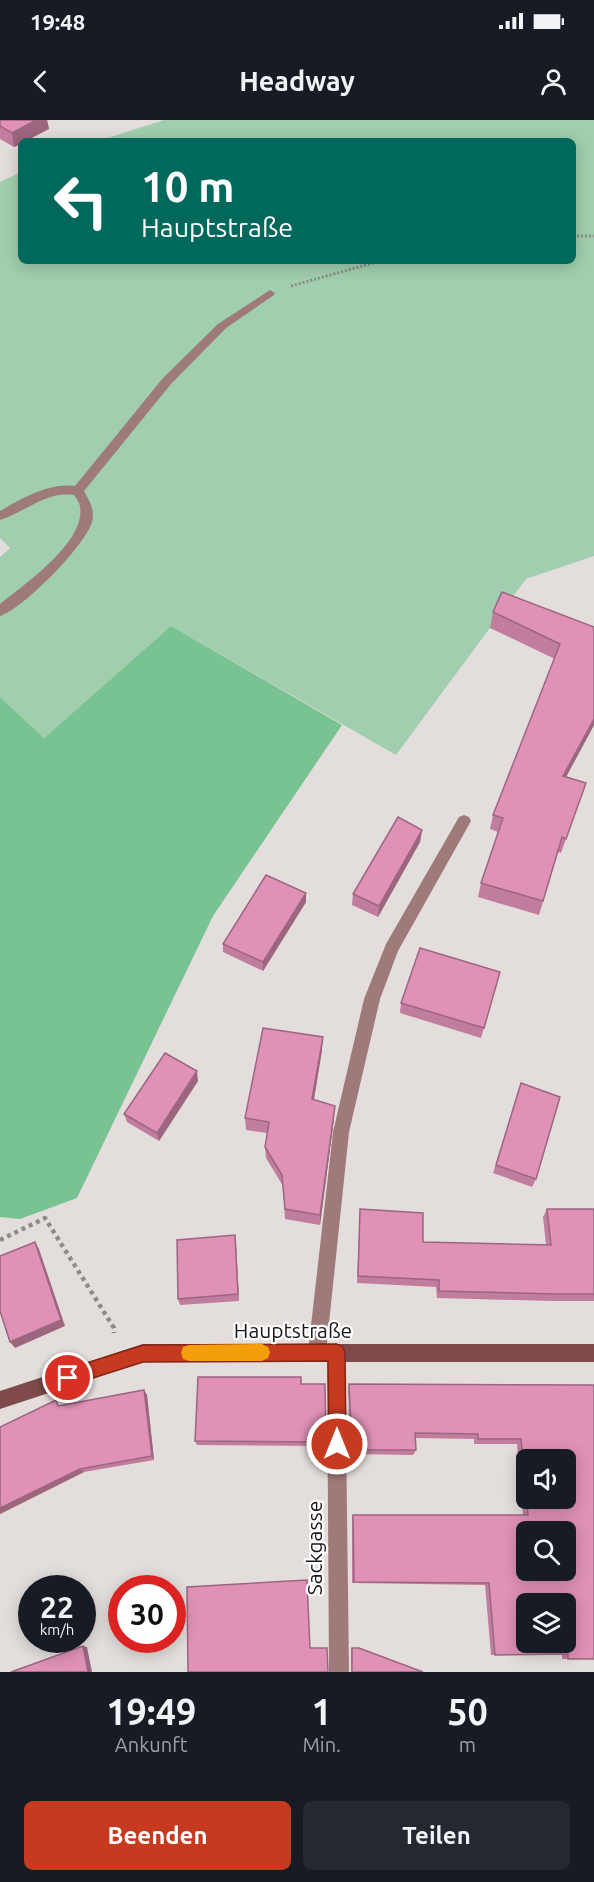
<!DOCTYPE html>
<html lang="de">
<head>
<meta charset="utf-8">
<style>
	body { margin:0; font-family:Ubuntu,sans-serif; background:#242831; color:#f1f3f6; height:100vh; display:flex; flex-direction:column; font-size:22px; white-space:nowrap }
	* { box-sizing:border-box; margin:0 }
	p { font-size:20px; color:#9ea1a6 }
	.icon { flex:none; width:33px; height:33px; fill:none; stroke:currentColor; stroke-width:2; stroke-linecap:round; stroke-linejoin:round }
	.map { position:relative; height:1552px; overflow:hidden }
	.side { display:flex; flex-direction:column; background:#171b24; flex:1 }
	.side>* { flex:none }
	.hud { position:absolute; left:18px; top:18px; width:558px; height:126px; border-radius:9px; box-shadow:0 3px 15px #0003; background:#00695c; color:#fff; overflow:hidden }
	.fabs { position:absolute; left:516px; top:1329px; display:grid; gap:12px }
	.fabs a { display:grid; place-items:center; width:60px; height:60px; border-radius:9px; background:#171b24; box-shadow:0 3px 15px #0003; font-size:30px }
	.speed { position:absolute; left:18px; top:1455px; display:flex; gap:12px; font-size:30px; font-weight:700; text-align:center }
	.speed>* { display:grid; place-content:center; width:78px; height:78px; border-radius:50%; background:#171b24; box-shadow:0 3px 15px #0003; line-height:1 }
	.speed small { font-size:15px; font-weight:400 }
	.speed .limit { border:9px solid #d22; background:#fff; color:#111 }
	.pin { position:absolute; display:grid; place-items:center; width:51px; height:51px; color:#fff; margin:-26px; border:3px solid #fff; border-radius:50%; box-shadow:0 2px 6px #0007 }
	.me { position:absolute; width:66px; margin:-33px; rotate:0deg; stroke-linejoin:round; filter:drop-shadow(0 0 4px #0008) }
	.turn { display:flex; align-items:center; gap:21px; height:126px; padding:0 24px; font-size:27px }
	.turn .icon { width:78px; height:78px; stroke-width:2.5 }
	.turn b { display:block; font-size:42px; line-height:51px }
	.eta { display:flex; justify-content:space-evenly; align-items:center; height:102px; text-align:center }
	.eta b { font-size:36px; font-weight:700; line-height:42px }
	.action { display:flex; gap:12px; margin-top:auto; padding:12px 24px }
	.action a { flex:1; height:69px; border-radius:9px; background:#c63b20; color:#fff; font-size:24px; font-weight:700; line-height:69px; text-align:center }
	.action a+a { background:#242831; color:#f1f3f6 }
	.status { display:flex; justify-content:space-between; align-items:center; height:42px; padding:0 30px; background:#171b24; direction:ltr }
	.status svg { height:16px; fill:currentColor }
	header { display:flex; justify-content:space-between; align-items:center; height:78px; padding:0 24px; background:#171b24; font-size:27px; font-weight:700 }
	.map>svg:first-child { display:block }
	.green { fill:#a0ceae }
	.forest { fill:#78c391 }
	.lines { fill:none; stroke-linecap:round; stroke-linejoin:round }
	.path-far1 { stroke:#8f8b89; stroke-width:3; stroke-dasharray:2 2; stroke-linecap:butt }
	.path { stroke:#8f8b89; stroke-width:4.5; stroke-dasharray:4 4; stroke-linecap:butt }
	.service { fill:#9f7a7a; fill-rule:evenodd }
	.minor { fill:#9f7a7a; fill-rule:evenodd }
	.secondary { fill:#7e4a4b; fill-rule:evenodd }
	.wall { fill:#c07d9d }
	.shaded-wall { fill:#9c667f }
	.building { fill:#df91b6; stroke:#9c667f; stroke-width:1.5; fill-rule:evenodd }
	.route { fill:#c63b20; stroke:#812615; stroke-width:1.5 }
	.slow { fill:#f59e0b }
	.labels { text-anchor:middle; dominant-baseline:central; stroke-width:4.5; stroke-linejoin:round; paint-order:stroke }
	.near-street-label { font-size:21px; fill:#181615; stroke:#fff }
</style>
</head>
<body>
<div class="status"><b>19:48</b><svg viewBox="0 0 49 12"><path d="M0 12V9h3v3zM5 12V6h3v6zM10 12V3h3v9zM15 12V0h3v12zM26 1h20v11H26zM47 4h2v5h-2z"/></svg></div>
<header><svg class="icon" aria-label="back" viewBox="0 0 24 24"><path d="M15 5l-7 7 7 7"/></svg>Headway<svg class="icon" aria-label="person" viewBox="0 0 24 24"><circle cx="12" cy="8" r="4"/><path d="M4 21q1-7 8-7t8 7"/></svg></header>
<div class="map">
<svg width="594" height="1552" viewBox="0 0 594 1552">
	<rect width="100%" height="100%" fill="#e3dedb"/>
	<!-- green -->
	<polygon class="green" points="164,0 594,0 594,436 526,459 396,635 171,506 44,618 0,577 0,437 10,428 0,418 0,62 21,52 21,141 573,141 573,21 98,21"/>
	<!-- forest -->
	<polygon class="forest" points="171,506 342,605 213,796 77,1078 20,1099 0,1097 0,577 44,618"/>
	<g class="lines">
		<!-- path-far1 -->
		<g class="path-far1">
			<polyline points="573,116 594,116"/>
			<polyline points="291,166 380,141"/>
		</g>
		<!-- path -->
		<polyline class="path" points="0,1120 45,1098 114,1208 114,1213"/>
		<!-- service -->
		<g class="service">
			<path d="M270 170 275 173 274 175 226 208 171 264 84 371C90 382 95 390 92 402 85 426 23 489 0 496V484C24 465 86 422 80 387 80 383 76 378 74 375 45 371 26 392 0 400V391C23 378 48 363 75 366L163 258 218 204Z"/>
			<polygon points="464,695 469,697 471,701 398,831 380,879 349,1012 326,1232 323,1238 317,1241 311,1238 308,1232 333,1012 364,879 386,824 459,697"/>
		</g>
		<!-- minor -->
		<polygon class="minor" points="336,1223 342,1226 345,1232 349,1552 329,1552 327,1232 330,1226"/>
		<!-- secondary -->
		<polygon class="secondary" points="143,1224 594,1224 594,1242 143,1242 0,1289 0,1271"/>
	</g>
	<!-- wall -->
	<g class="wall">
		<polygon points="0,0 47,0 49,9 21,21 21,24 14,27 0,19"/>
		<polygon points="493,492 594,507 594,605 566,657 586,663 561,733 558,732 539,795 478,777 481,763 498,712 490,709 493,695 555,539 490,508"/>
		<polygon points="422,710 420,722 378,797 352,785 353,774"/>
		<polygon points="306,773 306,782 263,851 223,832 223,824"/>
		<polygon points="500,852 481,918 400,893 401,883"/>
		<polygon points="322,930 314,979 334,998 320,1105 285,1099 283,1066 266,1038 265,1027 267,1013 246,1010 245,998"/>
		<polygon points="198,961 159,1021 127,1002 124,994"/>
		<polygon points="521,963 536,1059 532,1067 493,1053"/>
		<polygon points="360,1089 423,1122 546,1125 543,1097 547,1089 594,1089 594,1181 553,1181 437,1178 436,1167 357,1163"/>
		<polygon points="235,1115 239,1181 180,1185 178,1179"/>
		<polygon points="301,1264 326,1322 325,1326 197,1325 195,1321"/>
		<polygon points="349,1264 594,1265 594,1539 562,1539 562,1534 491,1535 485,1465 352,1463 352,1398 353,1395 523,1395 517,1324 474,1324 474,1319 415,1318 416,1330 413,1335 350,1334 348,1269"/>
		<polygon points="144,1270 147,1275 154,1340 84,1352 0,1394 0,1307 61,1285 61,1286"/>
		<polygon points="351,1528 352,1528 423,1552 351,1552"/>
	</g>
	<!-- shaded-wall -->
	<g class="shaded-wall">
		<polygon points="36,0 47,0 49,9 26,21 21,21 21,24 14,27 12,13"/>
		<polygon points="594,599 594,605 559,670 563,656"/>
		<polygon points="422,710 420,722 378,797 379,786"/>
		<polygon points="306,773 306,782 263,851 263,842"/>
		<polygon points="323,917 322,930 312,991 312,979"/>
		<polygon points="197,951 198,961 159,1021 157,1013"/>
		<polygon points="335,986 334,998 320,1105 320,1095"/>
		<polygon points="235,1115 236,1122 239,1181 238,1174"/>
		<polygon points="35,1122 39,1129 65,1206 15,1228 10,1222"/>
		<polygon points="144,1270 147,1275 154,1340 152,1336"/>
		<polygon points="80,1349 84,1352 0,1394 0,1388"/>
		<polygon points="83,1526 87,1527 92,1552 88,1552"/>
	</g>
	<!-- building -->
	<g class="building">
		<polygon points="0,0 36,0 12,13 0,6"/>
		<polygon points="502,472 594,507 594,599 563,656 586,663 566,719 562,717 543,781 481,763 503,698 493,695 560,524 493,492"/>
		<polygon points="398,697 422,710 379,786 353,774"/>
		<polygon points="266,755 306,773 263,842 223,824"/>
		<polygon points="420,828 500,852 484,908 401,883"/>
		<polygon points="263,908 323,917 312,979 335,986 320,1095 285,1089 282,1055 265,1027 269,1002 245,998"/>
		<polygon points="165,933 197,951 157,1013 124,994"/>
		<polygon points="521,963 560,977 536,1059 496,1045"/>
		<polygon points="360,1089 423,1093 423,1122 551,1125 547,1089 594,1089 594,1174 557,1174 439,1171 439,1160 358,1156"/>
		<polygon points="235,1115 238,1174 178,1179 177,1120"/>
		<polygon points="35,1122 61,1200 10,1222 0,1191 0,1136"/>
		<polygon points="198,1257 301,1257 301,1264 325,1264 326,1322 195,1321"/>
		<path d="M349 1264 594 1265V1539H568V1534L495 1535 489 1463 354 1462 353 1395H528L521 1319H478V1314L415 1313 416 1330H352ZM526 1340H566V1378H526ZM526 1412H566V1450H526ZM526 1484H566V1522H526Z"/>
		<polygon points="144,1270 152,1336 80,1349 0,1388 0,1307 56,1280 58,1286"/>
		<polygon points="307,1460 310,1528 327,1528 328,1552 188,1552 187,1467"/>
		<polygon points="83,1526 88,1552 11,1552"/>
		<polygon points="352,1528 359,1528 423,1552 352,1552"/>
	</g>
	<!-- route -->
	<polygon class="route" points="336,1224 342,1226 345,1232 346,1324 343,1330 337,1332 331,1330 329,1324 328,1241 143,1242 68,1266 62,1264 59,1258 62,1252 68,1249 143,1225"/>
	<!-- slow -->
	<polygon class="slow" points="262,1224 268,1227 270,1232 268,1238 262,1241 189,1241 183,1239 181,1233 183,1227 189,1225"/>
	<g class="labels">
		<!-- near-street labels -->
		<g class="near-street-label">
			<text x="293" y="1210">Hauptstraße</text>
			<text transform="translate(314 1428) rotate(-90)">Sackgasse</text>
		</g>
	</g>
</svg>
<div class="fabs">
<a><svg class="icon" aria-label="sound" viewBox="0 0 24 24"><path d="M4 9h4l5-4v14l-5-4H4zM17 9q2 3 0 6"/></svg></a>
<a><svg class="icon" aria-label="search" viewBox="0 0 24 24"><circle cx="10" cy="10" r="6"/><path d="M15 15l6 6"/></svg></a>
<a><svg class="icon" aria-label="layers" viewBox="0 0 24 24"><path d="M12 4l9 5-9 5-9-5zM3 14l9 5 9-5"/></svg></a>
</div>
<div class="speed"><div>22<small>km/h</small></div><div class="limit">30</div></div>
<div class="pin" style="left:68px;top:1258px;background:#d93025"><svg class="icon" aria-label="arrive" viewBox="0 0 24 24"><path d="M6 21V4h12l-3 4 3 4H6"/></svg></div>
<svg class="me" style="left:337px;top:1324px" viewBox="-20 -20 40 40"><circle r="17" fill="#c63b20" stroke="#fff" stroke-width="3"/><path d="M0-11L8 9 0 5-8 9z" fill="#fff"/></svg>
<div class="hud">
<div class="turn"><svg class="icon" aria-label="left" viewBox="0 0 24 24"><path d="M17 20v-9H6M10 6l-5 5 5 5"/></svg><div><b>10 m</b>Hauptstraße</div></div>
</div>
</div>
<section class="side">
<div class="eta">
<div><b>19:49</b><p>Ankunft</p></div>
<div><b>1</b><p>Min.</p></div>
<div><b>50</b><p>m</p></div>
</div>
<div class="action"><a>Beenden</a><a>Teilen</a></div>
</section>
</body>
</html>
